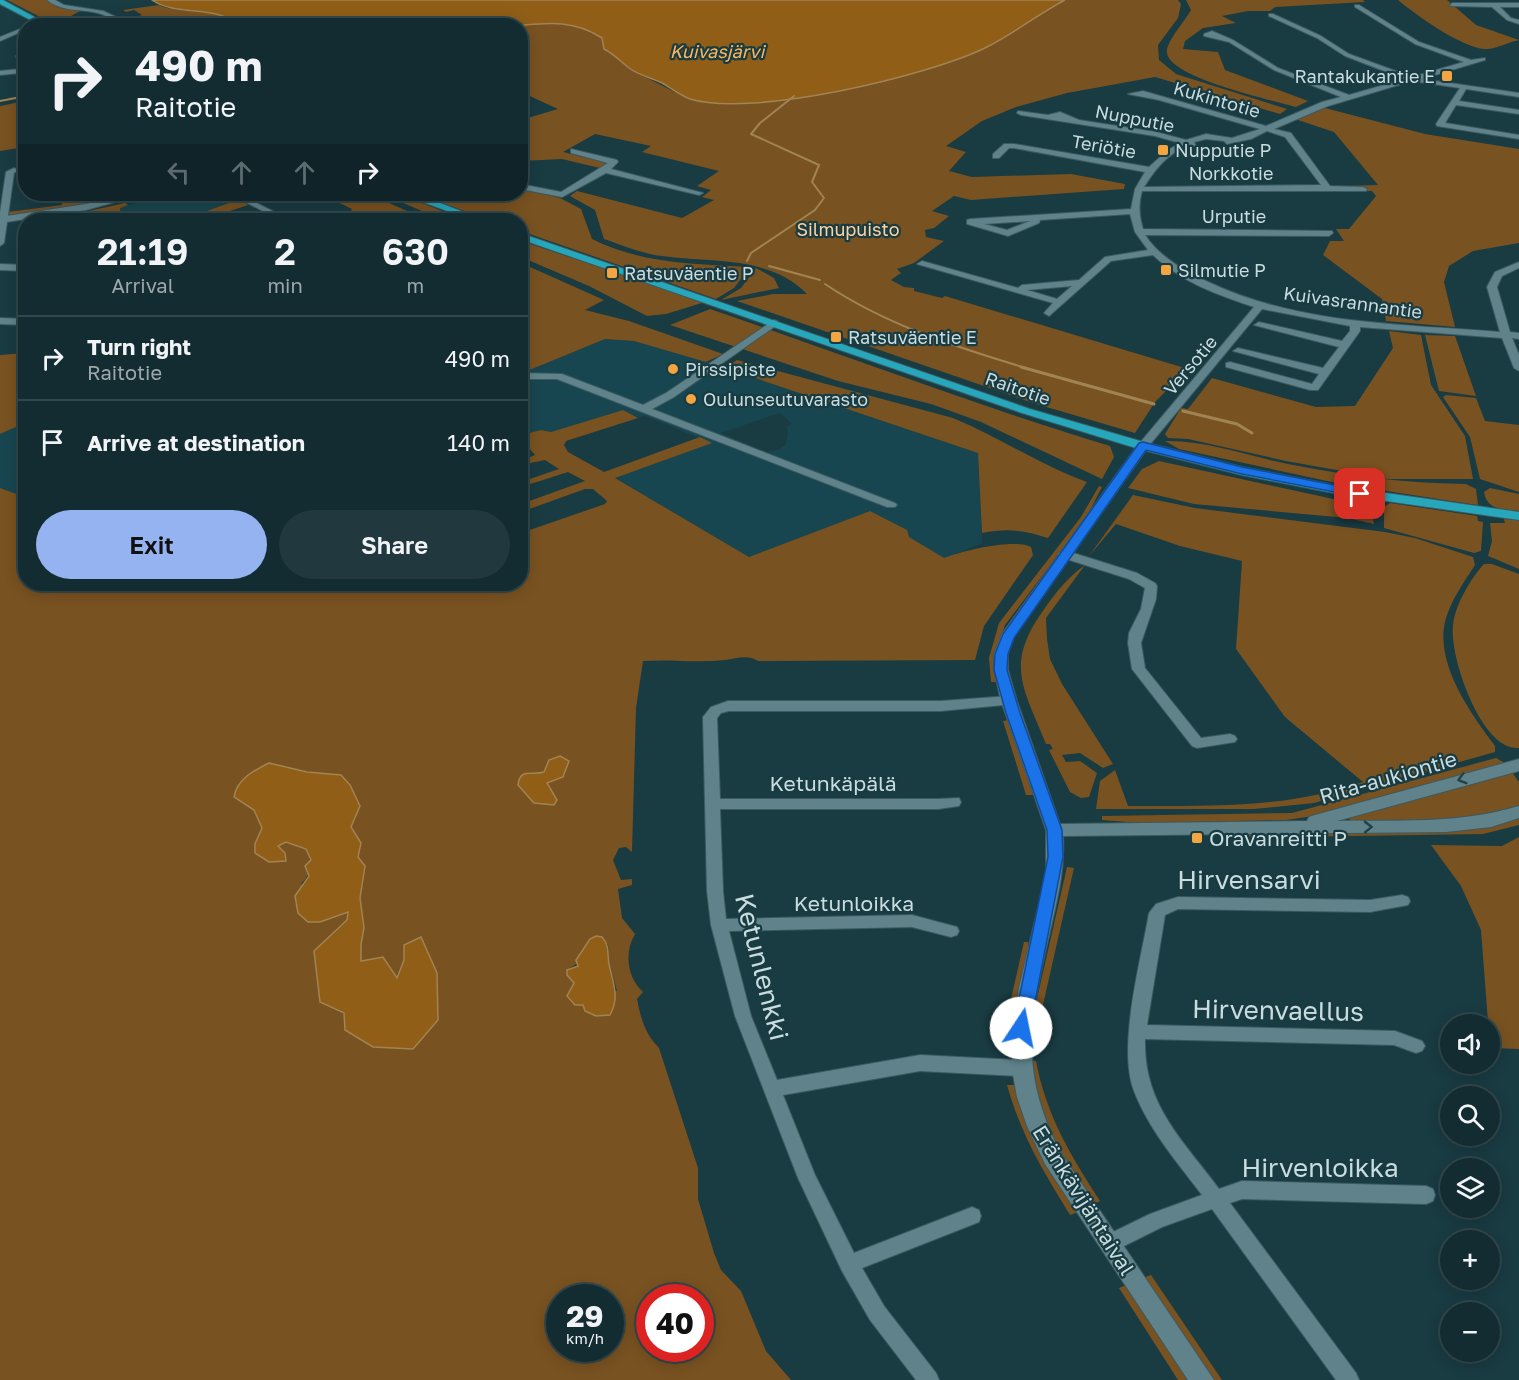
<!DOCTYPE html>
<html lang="en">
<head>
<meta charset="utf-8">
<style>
	body { margin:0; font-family:"Golos Text",sans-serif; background:#20383e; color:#f1f3f6; height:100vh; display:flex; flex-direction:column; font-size:22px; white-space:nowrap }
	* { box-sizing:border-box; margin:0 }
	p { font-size:20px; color:#9da7ac }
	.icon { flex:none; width:33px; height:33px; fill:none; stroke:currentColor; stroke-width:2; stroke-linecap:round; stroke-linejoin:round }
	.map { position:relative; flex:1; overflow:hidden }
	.sheet { position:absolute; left:18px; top:213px; width:510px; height:378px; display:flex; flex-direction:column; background:#132c32; border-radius:24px; box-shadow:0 3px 15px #0003,0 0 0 2px #32484d }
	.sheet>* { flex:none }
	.hud { position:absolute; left:18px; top:18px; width:510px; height:183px; border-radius:24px; box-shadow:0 3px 15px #0003,0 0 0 2px #32484d; background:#132c32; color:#f1f3f6; overflow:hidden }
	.buttons { position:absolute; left:1440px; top:1014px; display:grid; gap:12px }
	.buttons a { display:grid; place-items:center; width:60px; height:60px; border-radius:50%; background:#132c32; box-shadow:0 3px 15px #0003,0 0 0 2px #32484d; font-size:30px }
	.speed { position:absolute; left:546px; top:1284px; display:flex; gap:12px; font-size:30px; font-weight:700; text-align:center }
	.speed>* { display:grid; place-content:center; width:78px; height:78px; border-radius:50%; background:#132c32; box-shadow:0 3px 15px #0003,0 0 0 2px #32484d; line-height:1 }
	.speed small { font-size:15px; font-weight:400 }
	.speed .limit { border:9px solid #d22; background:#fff; color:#111 }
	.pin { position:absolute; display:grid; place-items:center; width:51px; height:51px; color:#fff; margin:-26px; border-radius:12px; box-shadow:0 3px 9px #0006 }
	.me { position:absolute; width:66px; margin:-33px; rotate:11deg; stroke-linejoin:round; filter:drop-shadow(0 0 4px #0008) }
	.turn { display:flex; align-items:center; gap:21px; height:126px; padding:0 18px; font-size:27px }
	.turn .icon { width:78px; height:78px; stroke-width:2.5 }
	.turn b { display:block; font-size:42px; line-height:51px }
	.lanes { display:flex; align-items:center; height:57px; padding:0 18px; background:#0003; justify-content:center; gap:30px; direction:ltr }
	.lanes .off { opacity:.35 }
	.eta { display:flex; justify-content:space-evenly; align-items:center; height:102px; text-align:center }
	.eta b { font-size:36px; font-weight:600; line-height:42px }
	.button { display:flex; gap:12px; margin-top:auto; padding:12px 18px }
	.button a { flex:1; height:69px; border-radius:36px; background:#95b2f1; color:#111; font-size:24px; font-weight:600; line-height:69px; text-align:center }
	.button a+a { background:#20383e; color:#f1f3f6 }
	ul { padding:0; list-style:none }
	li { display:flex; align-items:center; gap:18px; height:84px; padding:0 18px; border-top:2px solid #32484d }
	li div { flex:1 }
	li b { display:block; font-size:22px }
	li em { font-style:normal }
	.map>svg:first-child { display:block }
	.built { fill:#184650; fill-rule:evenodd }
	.green { fill:#795221; fill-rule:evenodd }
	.water { fill:#905e17; stroke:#a18453; stroke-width:1.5 }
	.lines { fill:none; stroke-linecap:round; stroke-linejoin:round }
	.stream-far1 { stroke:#a18453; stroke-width:2 }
	.stream { stroke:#a18453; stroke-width:3 }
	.minor-casing { stroke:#3c5a60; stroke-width:2 }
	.tertiary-casing { stroke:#3c5a60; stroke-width:2 }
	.primary-casing { stroke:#3c5a60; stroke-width:2 }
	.minor { fill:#60838b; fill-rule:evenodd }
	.tertiary { fill:#60838b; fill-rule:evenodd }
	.primary { fill:#26a7bc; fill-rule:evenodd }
	.oneway { stroke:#204249 }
	.route { fill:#1a73e8; stroke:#114b97; stroke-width:1.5 }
	.poi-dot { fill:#f2a541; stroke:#193b42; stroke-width:2 }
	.labels { text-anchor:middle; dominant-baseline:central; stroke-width:4.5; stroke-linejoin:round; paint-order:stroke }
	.far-water-label { font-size:18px; font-style:italic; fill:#feb65d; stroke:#193b42 }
	.far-poi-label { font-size:18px; fill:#c9dce0; stroke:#193b42; text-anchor:start }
	.far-street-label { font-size:18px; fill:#c9dce0; stroke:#193b42 }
	.far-park-label { font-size:18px; fill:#fed2a1; stroke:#193b42 }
	.street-label { font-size:21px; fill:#c9dce0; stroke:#193b42 }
	.poi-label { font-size:21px; fill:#c9dce0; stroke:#193b42; text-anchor:start }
	.near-street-label { font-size:26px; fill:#c9dce0; stroke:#193b42 }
</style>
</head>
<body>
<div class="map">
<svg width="1519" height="1380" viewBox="0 0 1519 1380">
	<rect width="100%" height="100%" fill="#193b42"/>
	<!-- built -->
	<g class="built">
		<polygon points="173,194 215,194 232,202 181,220 129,220 121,216 120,207"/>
		<path d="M605 339 635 341 706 362 978 453 982 543 944 559 909 537 906 530 870 511 749 557 614 477 711 443 645 416 638 418 623 410 551 432 541 430 521 435V371L532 369ZM780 413 792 424 786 427 788 430 786 444 780 449 767 452 721 433Z"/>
		<polygon points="25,423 25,497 0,488 0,434"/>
	</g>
	<!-- green -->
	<g class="green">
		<polygon points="7,0 47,0 60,7 80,11 59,23 68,22 73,25 56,25"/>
		<path d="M1065 0H1178L1181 4 1178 18 1158 45 1159 60 1176 74 1287 109 1280 114 1155 77 1067 93 1016 107 982 121 946 146 966 152 949 171 972 177 1071 174 1125 184 1124 189 971 200 954 196 932 211 949 216 934 228 925 230 926 237 944 241 914 263 897 269 901 273 891 280 904 287 914 288V291L942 298 945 296 1188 369 1155 402 1135 433 1033 403 737 301 773 294H807C769 255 711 263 662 256 642 254 622 245 604 239L595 210 570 196 577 191 682 218 714 200 702 197 711 190 697 186 719 171 642 152 651 146 595 134 563 152 608 163 600 168 562 159 521 161V143L530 135 521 132V120L558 109 521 92 520 26H514C547 23 573 19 602 38L604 49 616 55 629 69 677 93 753 102 770 101 839 90 907 75 952 62 987 47Z"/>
		<path d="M1186 0H1363L1365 2 1275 7 1270 11H1248L1222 16 1236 23 1203 28 1185 41 1183 49 1218 52 1225 70 1308 101 1296 107C1272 100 1170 78 1167 53 1165 43 1185 21 1191 10Z"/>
		<path d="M1398 0H1447L1476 25 1519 40C1509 42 1498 48 1488 49 1465 51 1412 12 1398 0Z"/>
		<path d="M159 5C180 15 223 7 237 25H139L125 21 142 15 134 10 126 12 123 10Z"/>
		<polygon points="25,101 25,147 0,151 0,106"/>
		<polygon points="1321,107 1425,134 1519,149 1519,243 1473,251 1449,266 1444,282 1455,327 1386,321 1382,299 1323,255 1330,241 1344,241 1336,229 1349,229 1376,196 1372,191 1349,191 1344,186 1378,185 1334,132 1292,118"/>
		<path d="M521 189 560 198 581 209 592 239C642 264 695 264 750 267L734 288 716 299 521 231 520 220H491L416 194H520Z"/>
		<polygon points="62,194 108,194 114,197 135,194 85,206 8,215 8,212 62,205"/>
		<polygon points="215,194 230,194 248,205 203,220 181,220 232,202"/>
		<polygon points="321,194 369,194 427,220 345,220 352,209"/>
		<polygon points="382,194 399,194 465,220 443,220"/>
		<polygon points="125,203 128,205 120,208 121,216 129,220 32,220 66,216"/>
		<polygon points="521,241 705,302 666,314 647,316 589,286 521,257"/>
		<polygon points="521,263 604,300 585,310 629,321 723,354 706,362 634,341 605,339 532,369 521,371"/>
		<polygon points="756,268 774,278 779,288 721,300 741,288"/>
		<path d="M710 309C844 355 975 405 1110 446L1114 457 1102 479 981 422 931 404 838 381 670 325Z"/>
		<polygon points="1389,331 1421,335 1431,385 1465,436 1473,479 1387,479 1286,461 1188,439 1168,438 1165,434 1181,408 1188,409 1212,378 1316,407 1355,406 1393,348"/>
		<polygon points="1425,335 1455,336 1476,396 1439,391"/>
		<polygon points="25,353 25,423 0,434 0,355"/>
		<path d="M737 360 953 418C999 437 1040 465 1087 482L1048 538C1024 530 1007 528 982 533L978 453 725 368Z"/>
		<polygon points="1446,395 1476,398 1485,421 1519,425 1519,492 1480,479 1470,437 1443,397"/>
		<path d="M623 410 638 418 566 441 564 445 568 452 604 472 700 437 712 443 615 478 749 557 870 511 907 530 909 537 944 558C961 551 1014 538 1031 547L1033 555 984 626 975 660 758 661C747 654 737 659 725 660 698 663 670 659 643 661L636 708 632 852 626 847 619 848 613 860 621 880 632 879V885L618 889 622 918 635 934C624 953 627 977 643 992L637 999C641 1019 645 1034 659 1048L698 1168V1199L714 1253 721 1270 741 1291 766 1351 791 1380H0V488L25 497 26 584H520L521 533 605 504 607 501 593 489H585L521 512V504L585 481 568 472 521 487V482L559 469 545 460 521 465V461L535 455 521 439V435L541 430 551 432ZM290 768 323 775 356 817 351 827 361 843 358 857 365 866 360 898 364 928 361 944V961L396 978 404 960V945L413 1049 320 1002 314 951 347 920 348 912 336 916 301 884C312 873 313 863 306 849L287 842 278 846 285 853 286 861 255 844 262 828 254 810ZM608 944 609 962 617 991 573 987 574 983 567 975V970ZM560 1298H610V1348H560ZM650 1298H700V1348H650Z"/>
		<path d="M1165 441C1206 440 1248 456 1288 464 1349 476 1403 483 1466 484L1476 489 1478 505 1464 503 1341 484 1179 449Z"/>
		<polygon points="1159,461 1370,507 1374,524 1348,518 1194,504 1128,488 1142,469"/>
		<polygon points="1099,486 1102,487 1086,518 1005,625 995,657 996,682 991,682 989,658 999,623 1081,517"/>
		<path d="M1490 488 1519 494V511C1502 509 1487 510 1484 492Z"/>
		<path d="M1133 495 1195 508 1385 532 1415 538 1473 557 1475 565C1464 582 1452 599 1446 618 1433 662 1471 714 1495 746V752L1314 803 1254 809H1096L1100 781 1115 770 1128 806C1207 806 1286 809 1363 782L1285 717 1236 649 1242 561 1180 546 1116 524 1089 556Z"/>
		<polygon points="1390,503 1477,516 1478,521 1483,522 1481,551 1474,553 1384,528 1384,507"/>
		<polygon points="1504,519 1519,520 1519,569 1488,556 1492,541 1490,523 1505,523"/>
		<path d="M1484 564H1492L1519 574V748C1482 752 1449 657 1453 625 1455 605 1471 578 1484 564Z"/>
		<path d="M1085 565 1046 618 1047 639 1050 659 1062 684 1113 764 1103 768 1080 753 1062 755 1066 762 1080 761 1097 773 1089 797 1081 798 1070 792 1049 750 1053 749 1050 744H1046C1023 687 1004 664 1045 608 1057 591 1068 577 1085 565Z"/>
		<polygon points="1009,720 1033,795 1026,795 1003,721"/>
		<polygon points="1496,758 1505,763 1307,817 1286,820 1140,823 1102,820 1102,816 1292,813"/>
		<polygon points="1511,771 1519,782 1519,806 1477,819 1352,823 1348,817"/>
		<polygon points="1519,818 1519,825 1483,834 1228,838 1227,835 1243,832 1489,826"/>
		<polygon points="1519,837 1519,1049 1490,1048 1481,930 1461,886 1431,845 1502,846"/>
		<polygon points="1067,867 1074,868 1035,1040 1028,1038"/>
		<polygon points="1024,942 1028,942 1028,956 1011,1036 1003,1034"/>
		<path d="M1029 1060 1036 1061C1046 1115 1071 1156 1100 1201L1094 1204 1060 1152 1042 1118Z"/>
		<path d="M1007 1085H1014L1030 1134 1078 1212 1070 1215C1043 1171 1021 1135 1007 1085Z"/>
		<polygon points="1151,1275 1222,1380 1211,1380 1143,1278"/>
		<polygon points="1126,1285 1188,1380 1178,1380 1119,1288"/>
	</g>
	<!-- water -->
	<g class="water">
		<path d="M152 0H1065C1038 14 1015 33 987 47 929 76 751 118 690 99 679 95 671 88 662 83 652 78 638 75 629 68 620 61 614 54 604 49L602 38C573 19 547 23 514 26L237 25C220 5 176 17 152 0Z"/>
		<path d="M560 756 569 761 563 777 547 783 557 800 554 805 534 803 518 785C520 767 532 776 544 772L549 760Z"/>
		<path d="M269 763 307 772 341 775 350 785 360 806 351 827 361 843 358 857 365 866 360 898 364 928 361 944V961L383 957 397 978 404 960V945L421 937 437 973 438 1020 413 1049 373 1047 345 1030 344 1013 320 1002 314 951 347 920 348 912 320 922H308L298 913 295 896 309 876 305 866 311 860 306 849 286 842 278 846 285 853 286 861 269 862 255 853V844L262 828 254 810 234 797C237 779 253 771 269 763Z"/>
		<path d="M596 936 602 937C610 946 607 953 609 964 613 983 620 997 610 1015L596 1016 585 1011 583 1005H575L567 996 574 983 567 975V970L578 966 576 960 590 939Z"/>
	</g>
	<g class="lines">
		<!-- stream-far1 -->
		<g class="stream-far1">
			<polyline points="0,101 26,96"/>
			<polyline points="114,215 123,220"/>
			<polyline points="747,261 751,253 815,210 824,198 812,182 819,165 751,134 760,123 794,96"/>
			<polyline points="769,266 820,280"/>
			<path d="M825 284C886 325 956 347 1026 368"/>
		</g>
		<!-- stream -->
		<g class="stream">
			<polyline points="1021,367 1154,404"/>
			<polyline points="1183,411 1237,424 1252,433"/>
		</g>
		<!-- minor casing -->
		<g class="minor-casing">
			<g id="minor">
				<path d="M47 0H55L64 5 103 11 136 26C122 26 113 18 101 14 82 8 63 13 47 0Z"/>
				<polygon points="1452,3 1519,3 1519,7 1500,7 1511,18 1519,20 1519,24 1507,20 1492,7 1450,6"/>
				<path d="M1355 5H1359L1419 42 1471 60 1485 58V60L1422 79 1519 93V97L1466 89 1459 101 1519 110V114L1456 105 1445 123 1519 135V139L1437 126 1436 124 1460 88 1412 81 1328 106 1274 129 1291 133 1330 186 1363 187 1367 189 1366 191H1142C1138 205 1139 216 1143 229L1332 231 1333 233 1329 236 1145 235C1159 256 1182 270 1206 281 1298 325 1400 324 1500 332L1487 287 1495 272 1519 262V268L1502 276 1497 287 1510 332 1519 333V339L1512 338 1519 355V371L1514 368 1502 338 1360 327V331L1318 390H1310L1226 367V363L1230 362 1312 384 1319 374 1233 351 1238 348 1323 368 1339 347 1254 325 1259 322 1342 341 1350 331V326L1262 309 1147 448 1143 449 1138 446 1139 444 1254 307C1218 295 1181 282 1153 255L1111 261 1049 316 1044 313 1053 303 917 264 922 261 1018 288 1022 285 1079 280 1105 257 1148 250 1135 232 1130 214 1040 220 1039 223 1008 236 967 224V220L970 219 1131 209 1135 189 1145 172 1014 148H1009L999 158H993V154L1004 144H1014L1149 167 1168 150 1180 143 1155 136 1021 115 1017 113 1018 111 1048 115 1060 112 1079 120 1156 132 1186 140 1206 134 1232 138 1260 129 1159 100 1128 94 1143 91 1266 126 1322 102 1341 97 1274 70 1229 42 1204 36V34L1212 31 1233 40 1278 68 1349 95 1405 79 1345 56 1317 38 1269 16V14H1273L1321 36 1349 54 1412 77 1464 62 1415 44 1355 7ZM1267 131 1285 137 1321 185 1144 187C1156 168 1173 146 1196 146L1194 142 1206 139 1224 141 1227 144 1251 139ZM1030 221 1007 230 984 224ZM1072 286 1057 299 1027 290Z"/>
				<polygon points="20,29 25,30 0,41 0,37"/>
				<path d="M19 54C27 58 26 70 26 78L21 73 0 75V71L20 69 16 56Z"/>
				<polygon points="571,149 617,160 618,162 611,169 703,193 699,195 606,173 562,197 520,189 520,184 561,192 608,163 571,153"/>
				<polygon points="14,168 18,170 14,173 4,243 0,246 0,213 6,172"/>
				<polygon points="230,194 239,194 290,220 280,220"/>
				<polygon points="0,264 26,265 26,271 0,270"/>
				<polygon points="0,318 26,319 26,325 0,324"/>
				<polygon points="774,320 777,321 777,325 674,397 652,409 895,503 897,505 895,507 887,507 557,379 520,379 520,373 562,374 643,405 666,393"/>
				<polygon points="1064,550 1137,573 1155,583 1157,586 1156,599 1141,643 1145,668 1201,738 1230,734 1235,736 1237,739 1235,742 1197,748 1192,746 1132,669 1128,643 1129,633 1141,609 1145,588 1129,579 1060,557 1058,554"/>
				<polygon points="1009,696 1016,701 1014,704 941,711 729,711 721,713 717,718 720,799 938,799 959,798 961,802 959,806 938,809 720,809 723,891 726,919 912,915 957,927 959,931 957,935 951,937 912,927 729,931 751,1016 777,1080 920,1055 1020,1060 1026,1063 1029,1068 1026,1073 1020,1076 920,1071 783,1095 815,1175 854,1253 972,1207 979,1210 981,1216 979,1222 862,1268 884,1306 936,1373 939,1380 916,1380 870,1320 842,1271 798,1178 735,1016 711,925 707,891 703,717 711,707 728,701 941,701"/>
				<path d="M1402 895 1408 897 1410 901 1408 905 1370 912 1178 909 1165 915 1147 1025 1395 1031 1422 1041 1425 1046 1422 1051 1416 1053 1394 1045 1145 1039C1143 1105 1183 1140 1219 1189L1242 1181 1426 1186 1433 1189 1435 1195 1433 1201 1426 1204 1242 1199 1230 1203 1356 1373 1359 1380H1336L1212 1209 1162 1227 1110 1253 1103 1251 1100 1244 1103 1237 1150 1214 1202 1195C1177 1162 1149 1130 1134 1091 1117 1047 1141 960 1149 913L1156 904 1178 897 1370 900Z"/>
			</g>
		</g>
		<!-- tertiary casing -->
		<g class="tertiary-casing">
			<g id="tertiary">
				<polygon points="131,194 145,194 86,210 0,223 0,217 86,204"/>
				<path d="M1143 442 1149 446 1014 637 1008 654V670L1017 701 1060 824 1307 821 1309 817 1315 815 1519 759V771L1337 821C1398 820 1460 824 1519 806V818L1491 827 1446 832 1063 836C1065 868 1058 896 1051 927 1031 1016 1017 1065 1059 1150L1214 1380H1188L1045 1164 1027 1126 1017 1097 1012 1069V1042L1019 988 1046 874V830L1001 701 994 670V654L1002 634 1139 443Z"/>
			</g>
		</g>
		<!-- primary casing -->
		<g class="primary-casing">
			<g id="primary">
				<polygon points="0,0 3,0 51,26 42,26 0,4"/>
				<polygon points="405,194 416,194 485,220 472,220 406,196"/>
				<polygon points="520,233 1030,409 1147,443 1242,467 1344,487 1519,512 1519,520 1344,495 1242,475 1139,449 1022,413 520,239"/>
			</g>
		</g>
		<!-- minor -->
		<use href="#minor" class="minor"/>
		<!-- tertiary -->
		<use href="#tertiary" class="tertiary"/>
		<!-- primary -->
		<use href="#primary" class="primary"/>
	</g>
	<!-- one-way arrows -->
	<defs><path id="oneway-chevron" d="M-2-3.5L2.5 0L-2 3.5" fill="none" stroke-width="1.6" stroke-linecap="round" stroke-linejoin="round" transform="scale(1.5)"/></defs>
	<g class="oneway">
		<use href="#oneway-chevron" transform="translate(1462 779) rotate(164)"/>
		<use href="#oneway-chevron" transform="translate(1368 827) rotate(-1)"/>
	</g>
	<!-- route -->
	<polygon class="route" points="1143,442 1242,467 1360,490 1366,494 1360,497 1242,474 1146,450 1014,638 1008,654 1007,670 1020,713 1062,830 1063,857 1030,1028 1027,1033 1021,1035 1015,1033 1013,1028 1048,857 1047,830 1006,713 994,670 995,654 1003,634 1139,443"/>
	<!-- markers -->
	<g class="poi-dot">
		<rect x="1441" y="70" width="12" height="12" rx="3"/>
		<rect x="1157" y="144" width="12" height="12" rx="3"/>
		<rect x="1160" y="264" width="12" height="12" rx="3"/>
		<rect x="606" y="267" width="12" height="12" rx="3"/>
		<rect x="830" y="331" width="12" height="12" rx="3"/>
		<circle cx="673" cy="369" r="6"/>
		<circle cx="691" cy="399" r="6"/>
		<rect x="1191" y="832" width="12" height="12" rx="3"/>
	</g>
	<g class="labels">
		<!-- far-water labels -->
		<g class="far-water-label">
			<text x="717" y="51">Kuivasjärvi</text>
		</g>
		<!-- far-poi labels -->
		<g class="far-poi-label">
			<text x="1435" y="76" text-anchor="end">Rantakukantie E</text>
			<text x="1175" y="150">Nupputie P</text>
			<text x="1178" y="270">Silmutie P</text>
			<text x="624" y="273">Ratsuväentie P</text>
			<text x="848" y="337">Ratsuväentie E</text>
			<text x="685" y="369">Pirssipiste</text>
			<text x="703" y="399">Oulunseutuvarasto</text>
		</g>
		<!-- far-street labels -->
		<g class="far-street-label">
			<text transform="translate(1217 99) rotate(16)">Kukintotie</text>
			<text transform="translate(1135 118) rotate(11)">Nupputie</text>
			<text transform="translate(1104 146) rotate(10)">Teriötie</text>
			<text x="1231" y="173">Norkkotie</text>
			<text x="1234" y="216">Urputie</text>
			<text transform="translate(1353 302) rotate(8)">Kuivasrannantie</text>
			<text transform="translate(1190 365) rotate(-50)">Versotie</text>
			<text transform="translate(1018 388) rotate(19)">Raitotie</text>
		</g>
		<!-- far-park labels -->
		<g class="far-park-label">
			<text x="848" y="229">Silmupuisto</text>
		</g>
		<!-- street labels -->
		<g class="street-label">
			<text transform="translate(1388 777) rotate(-16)">Rita-aukiontie</text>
			<text x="833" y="783">Ketunkäpälä</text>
			<text x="854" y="903">Ketunloikka</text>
			<text transform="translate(1084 1200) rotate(58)">Eränkävijäntaival</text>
		</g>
		<!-- poi labels -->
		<g class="poi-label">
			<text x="1209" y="838">Oravanreitti P</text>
		</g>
		<!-- near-street labels -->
		<g class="near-street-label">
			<text x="1249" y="879">Hirvensarvi</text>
			<text transform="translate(762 967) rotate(76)">Ketunlenkki</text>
			<text transform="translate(1278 1010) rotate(1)">Hirvenvaellus</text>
			<text x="1320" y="1167">Hirvenloikka</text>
		</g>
	</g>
</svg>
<div class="buttons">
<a><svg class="icon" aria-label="sound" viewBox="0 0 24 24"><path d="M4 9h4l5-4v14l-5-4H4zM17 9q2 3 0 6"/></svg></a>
<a><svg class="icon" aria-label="search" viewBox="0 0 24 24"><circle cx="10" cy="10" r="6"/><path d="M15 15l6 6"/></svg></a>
<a><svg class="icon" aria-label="layers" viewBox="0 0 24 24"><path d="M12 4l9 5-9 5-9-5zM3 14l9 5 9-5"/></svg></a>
<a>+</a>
<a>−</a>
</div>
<div class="speed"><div>29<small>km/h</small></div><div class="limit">40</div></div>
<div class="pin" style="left:1360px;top:494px;background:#d93025"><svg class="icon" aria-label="arrive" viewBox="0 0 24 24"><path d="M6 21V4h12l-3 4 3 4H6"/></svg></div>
<svg class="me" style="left:1021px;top:1028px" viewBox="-20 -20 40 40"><circle r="19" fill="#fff"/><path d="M0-13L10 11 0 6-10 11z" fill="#1a73e8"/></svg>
<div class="hud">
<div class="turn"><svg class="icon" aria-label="right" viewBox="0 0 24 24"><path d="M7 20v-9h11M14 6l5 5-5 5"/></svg><div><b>490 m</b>Raitotie</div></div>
<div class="lanes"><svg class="icon off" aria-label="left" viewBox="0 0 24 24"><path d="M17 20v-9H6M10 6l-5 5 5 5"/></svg><svg class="icon off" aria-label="ahead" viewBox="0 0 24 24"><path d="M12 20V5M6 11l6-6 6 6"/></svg><svg class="icon off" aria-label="ahead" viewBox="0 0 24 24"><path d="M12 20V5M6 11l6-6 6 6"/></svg><svg class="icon" aria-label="right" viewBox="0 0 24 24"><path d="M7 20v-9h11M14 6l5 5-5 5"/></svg></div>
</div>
<section class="sheet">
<div class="eta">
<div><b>21:19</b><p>Arrival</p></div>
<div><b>2</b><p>min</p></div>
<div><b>630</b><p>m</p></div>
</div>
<ul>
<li><svg class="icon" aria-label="right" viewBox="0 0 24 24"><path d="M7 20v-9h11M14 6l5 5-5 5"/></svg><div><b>Turn right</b><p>Raitotie</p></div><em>490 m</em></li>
<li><svg class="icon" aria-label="arrive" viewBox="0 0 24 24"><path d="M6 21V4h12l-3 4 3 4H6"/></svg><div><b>Arrive at destination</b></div><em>140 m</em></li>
</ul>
<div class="button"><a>Exit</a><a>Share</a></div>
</section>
</div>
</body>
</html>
